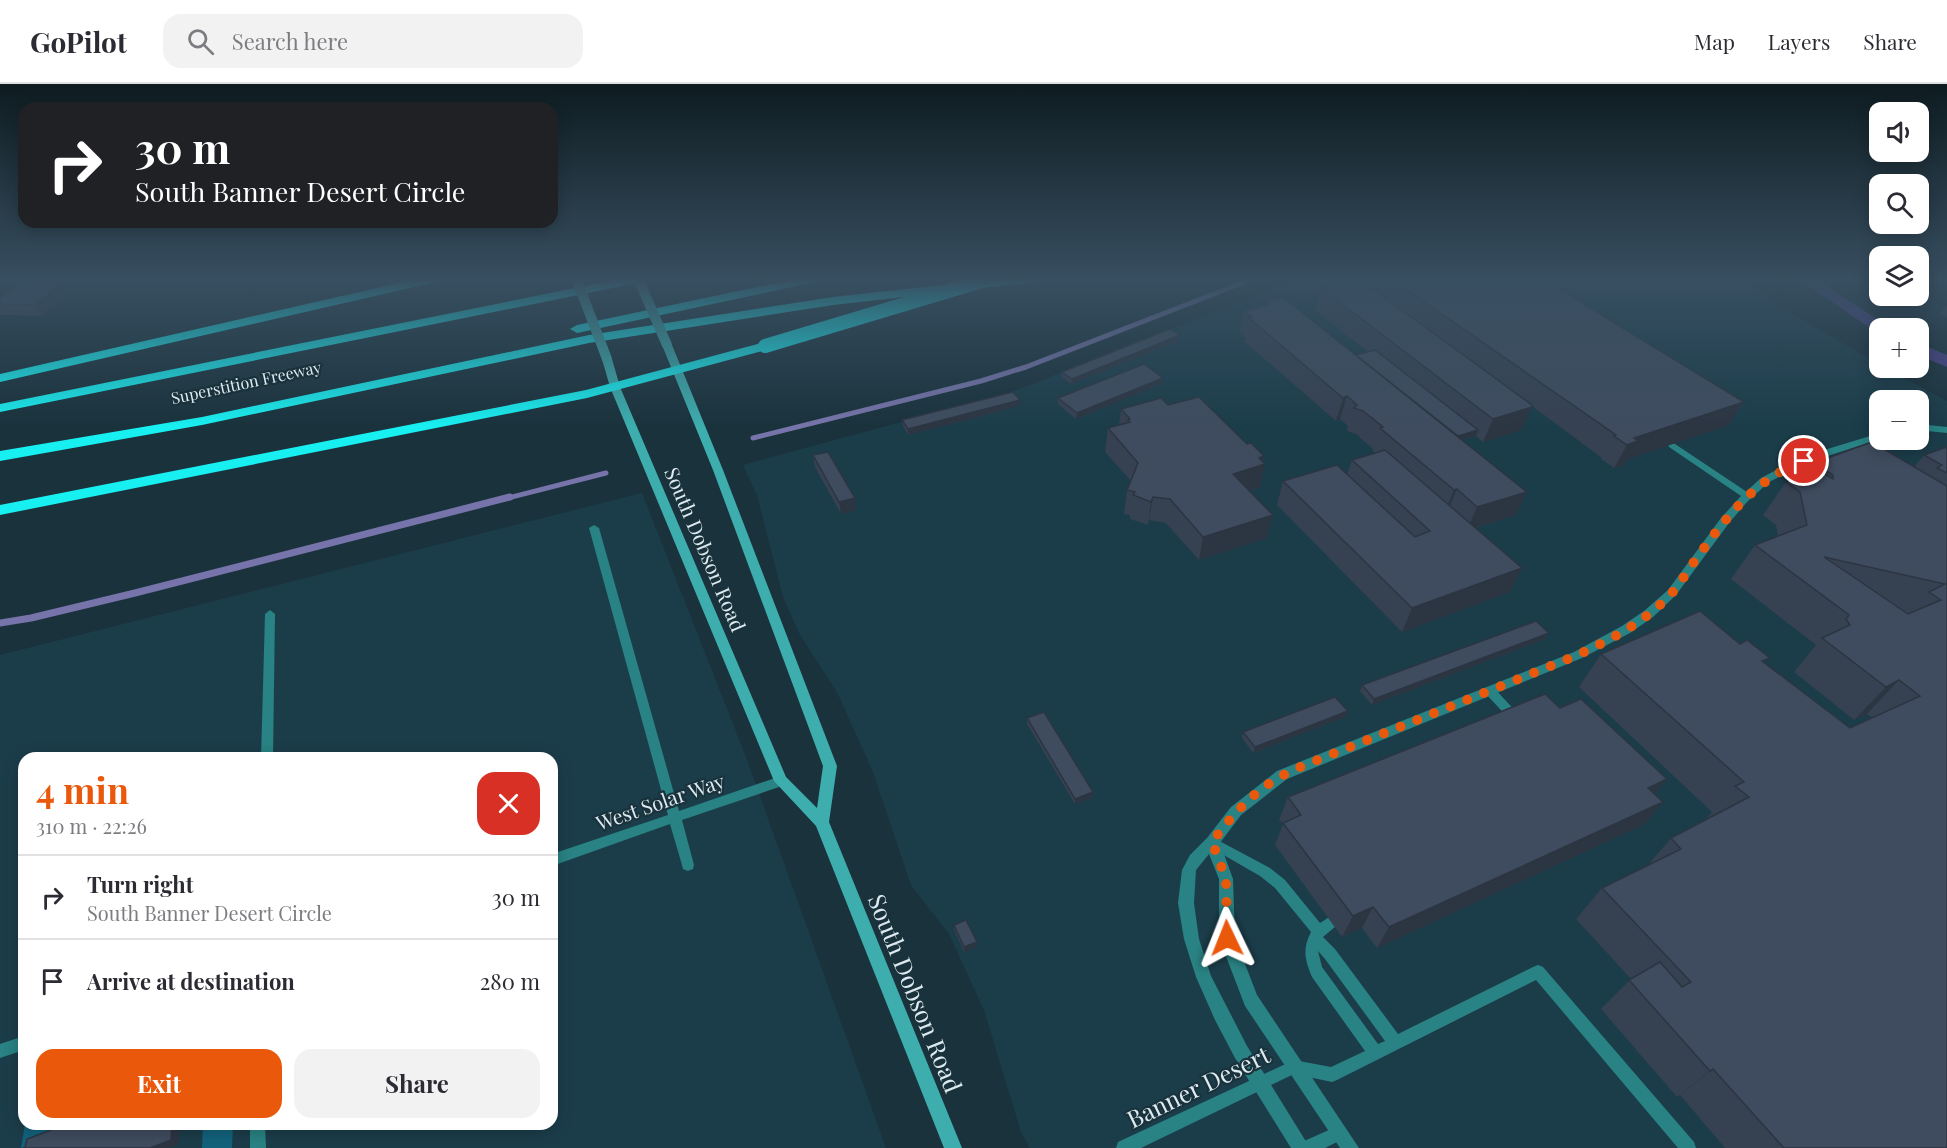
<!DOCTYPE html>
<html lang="en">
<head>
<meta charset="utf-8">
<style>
	body { margin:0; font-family:"Playfair Display",serif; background:#f2f2f3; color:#2b2b33; height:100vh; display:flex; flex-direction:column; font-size:22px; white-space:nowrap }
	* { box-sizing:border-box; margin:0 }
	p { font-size:20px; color:#7c7c81 }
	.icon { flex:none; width:33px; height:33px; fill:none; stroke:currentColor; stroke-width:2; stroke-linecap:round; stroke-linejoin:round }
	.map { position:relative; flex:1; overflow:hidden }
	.details { position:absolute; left:18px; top:668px; width:540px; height:378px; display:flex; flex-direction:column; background:#fff; border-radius:18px; box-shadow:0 3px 15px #0003 }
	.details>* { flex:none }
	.hud { position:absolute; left:18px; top:18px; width:540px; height:126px; border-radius:18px; box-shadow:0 3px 15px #0003; background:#202124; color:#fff; overflow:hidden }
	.buttons { position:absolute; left:1869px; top:18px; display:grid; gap:12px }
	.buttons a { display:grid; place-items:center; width:60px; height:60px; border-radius:12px; background:#fff; box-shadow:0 3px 15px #0003; font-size:30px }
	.pin { position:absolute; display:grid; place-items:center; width:51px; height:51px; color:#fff; margin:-26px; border:3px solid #fff; border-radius:50%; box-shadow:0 2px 6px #0007 }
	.me { position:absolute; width:66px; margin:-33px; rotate:358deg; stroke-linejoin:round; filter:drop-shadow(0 0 4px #0008) }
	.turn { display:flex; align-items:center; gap:21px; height:126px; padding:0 18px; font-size:27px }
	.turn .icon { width:78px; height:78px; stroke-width:2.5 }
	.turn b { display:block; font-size:42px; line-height:51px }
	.round { display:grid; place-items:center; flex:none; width:63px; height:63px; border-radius:18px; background:#f2f2f3 }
	.head { display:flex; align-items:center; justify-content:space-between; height:102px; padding:0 18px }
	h1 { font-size:36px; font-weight:700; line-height:45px; color:#ea580c }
	.action { display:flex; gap:12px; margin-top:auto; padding:12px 18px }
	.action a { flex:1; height:69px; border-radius:18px; background:#ea580c; color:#fff; font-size:24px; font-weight:700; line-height:69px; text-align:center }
	.action a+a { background:#f2f2f3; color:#2b2b33 }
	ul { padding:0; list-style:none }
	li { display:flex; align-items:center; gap:18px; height:84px; padding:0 18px; border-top:2px solid #e1e1e2 }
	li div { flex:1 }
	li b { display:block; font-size:22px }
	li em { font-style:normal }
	header { display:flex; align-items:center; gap:36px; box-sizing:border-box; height:84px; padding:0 30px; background:#fff; border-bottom:2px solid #e1e1e2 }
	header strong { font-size:28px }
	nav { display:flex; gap:33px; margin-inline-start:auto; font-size:21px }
	.search { width:420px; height:54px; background:#f2f2f3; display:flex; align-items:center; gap:15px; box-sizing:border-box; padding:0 21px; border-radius:18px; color:#7c7c81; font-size:22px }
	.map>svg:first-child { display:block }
	.built { fill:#1b3d4a; fill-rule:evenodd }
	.green { fill:#12627c }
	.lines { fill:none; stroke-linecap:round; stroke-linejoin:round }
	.stream-far1 { stroke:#7774ab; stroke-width:5 }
	.stream { stroke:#7774ab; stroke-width:7 }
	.canal { fill:#4b418d; fill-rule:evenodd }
	.lane { fill:#298283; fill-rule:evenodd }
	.street { fill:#298283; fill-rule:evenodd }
	.secondary { fill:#3dadae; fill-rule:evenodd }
	.highway { fill:#18eff1; fill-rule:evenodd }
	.secondary-bridge { stroke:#3dadae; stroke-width:10 }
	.highway-bridge { stroke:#18eff1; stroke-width:14 }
	.wall { fill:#364152 }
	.shaded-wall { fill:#2c3542 }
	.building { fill:#3f4c5f; stroke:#2c3542; stroke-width:1.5; fill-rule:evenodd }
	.route { stroke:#ea580c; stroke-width:10; stroke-dasharray:0 18 }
	.labels { text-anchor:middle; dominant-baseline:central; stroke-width:4.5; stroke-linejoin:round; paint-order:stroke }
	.far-street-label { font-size:16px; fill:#ddebf1; stroke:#1a323c }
	.street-label { font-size:20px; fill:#ddebf1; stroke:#1a323c }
	.near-street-label { font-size:24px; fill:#ddebf1; stroke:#1a323c }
</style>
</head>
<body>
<header>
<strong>GoPilot</strong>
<div class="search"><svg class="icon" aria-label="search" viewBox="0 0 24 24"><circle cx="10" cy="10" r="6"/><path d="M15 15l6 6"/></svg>Search here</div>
<nav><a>Map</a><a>Layers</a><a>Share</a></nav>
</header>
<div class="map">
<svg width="1947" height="1064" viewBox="0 0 1947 1064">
	<rect width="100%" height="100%" fill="#1a323c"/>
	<!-- built -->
	<g class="built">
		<path d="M1299 194H1745L1787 227 1879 280 1880 284H1885L1947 317V1064H1030L1021 1048 984 926 949 850 911 801 873 688 837 608 800 551 783 513 757 411 743 381 1012 308ZM1880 316H1918V356H1880Z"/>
		<path d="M642 409 746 673 886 1064H0V571ZM24 674H552V1040H24Z"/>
	</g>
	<!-- green -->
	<g class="green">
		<polygon points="25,1040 89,1040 21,1064"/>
		<polygon points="203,1040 233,1040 232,1064 202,1064"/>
	</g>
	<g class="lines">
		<!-- stream-far1 -->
		<g class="stream-far1">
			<polyline points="753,354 981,297 1026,283 1255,194"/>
			<polyline points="504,415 606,389"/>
		</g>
		<!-- stream -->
		<polyline class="stream" points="0,539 31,534 135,509 510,413"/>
		<!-- canal -->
		<g class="canal">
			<polygon points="1797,194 1815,194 1890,244 1880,244 1880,248 1876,248"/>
			<polygon points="1918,259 1947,271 1947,283 1918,271"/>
		</g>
		<!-- lane -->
		<g class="lane">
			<polygon points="1672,358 1750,410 1752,412 1750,414 1744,414 1669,363 1668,361"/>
			<polygon points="594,441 599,444 679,727 781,692 785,693 787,697 785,701 682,736 694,781 693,785 688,787 683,785 682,781 670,740 552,782 552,770 668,731 589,444"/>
			<polygon points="270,526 275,530 273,674 261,674 265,530"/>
			<polygon points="1490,603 1494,604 1521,633 1523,636 1521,639 1517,641 1513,639 1486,610 1484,607 1486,604"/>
			<path d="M1212 753 1270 784 1285 796 1320 839 1331 832 1336 834 1338 838 1336 842 1323 853 1335 865 1398 950 1533 883 1538 881 1543 883 1694 1058 1696 1064H1678L1536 896 1337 996 1332 998 1294 990 1141 1064H1116L1118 1058 1294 976 1331 983 1365 967 1312 893C1305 876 1302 865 1311 848L1275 804 1260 792 1208 762 1206 758 1208 754ZM1318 867 1325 875 1385 957 1378 960 1322 883Z"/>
			<polygon points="24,952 24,966 0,974 0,960"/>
			<polygon points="250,1040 265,1040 266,1064 250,1064"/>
			<polygon points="1340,1041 1345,1044 1348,1049 1345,1054 1325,1064 1300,1064 1302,1058"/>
		</g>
		<!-- street -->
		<g class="street">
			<polygon points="0,194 7,194 0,201"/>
			<polygon points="1918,340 1947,343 1947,349 1918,346"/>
			<polygon points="1880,349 1880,355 1809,378 1769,398 1747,418 1729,439 1676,511 1653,533 1630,549 1582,574 1287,695 1241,731 1220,759 1233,795 1235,854 1257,911 1359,1064 1340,1064 1245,922 1219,854 1219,795 1209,770 1196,786 1194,819 1199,855 1211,892 1247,962 1310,1064 1291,1064 1235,974 1215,936 1196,893 1184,855 1178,819 1182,786 1190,771 1207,754 1231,723 1277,687 1574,568 1622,542 1644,527 1668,506 1721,434 1740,413 1761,394 1801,373"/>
		</g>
		<!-- secondary -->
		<polygon class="secondary" points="667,258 672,261 723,386 837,682 829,738 962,1064 944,1064 816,742 774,697 610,303 602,275 607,272 612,275 620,303 786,693 817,724 823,682 713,386 662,261"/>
		<!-- highway -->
		<g class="highway">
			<polygon points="421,194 442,194 436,198 0,298 0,290"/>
			<polygon points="625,194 648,194 642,198 0,328 0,320"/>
			<polygon points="800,194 822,194 816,198 577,249 570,245 577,241"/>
			<polygon points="1005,194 1041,194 1035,198 833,221 589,259 202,341 0,377 0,367 202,333 589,251 833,213"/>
			<polygon points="765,258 770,259 772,262 770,265 587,314 0,431 0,421 586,306"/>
		</g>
		<!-- secondary-bridge -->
		<g class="secondary-bridge">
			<polyline points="576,194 607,275"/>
			<polyline points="638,194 667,261"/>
		</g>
		<!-- highway-bridge -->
		<polyline class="highway-bridge" points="765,262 992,194"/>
	</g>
	<!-- wall -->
	<g class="wall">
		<polygon points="29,194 74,201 59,203 66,214 42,232 1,231 0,229 0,214 34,201"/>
		<polygon points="1389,194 1541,194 1744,318 1729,341 1628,375 1625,381 1614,384 1601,375 1602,374 1532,322 1521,346 1483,358 1476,352 1462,356 1516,431 1475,444 1510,508 1402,548 1277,421 1283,397 1347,391 1352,376 1375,369 1373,367 1373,365 1356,350 1347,347 1348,342 1340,335 1336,337 1244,257 1245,254 1239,249 1244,227 1265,221 1266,217 1356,271 1368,268 1315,226 1321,204 1326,203 1327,200 1357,200 1384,213"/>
		<polygon points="1617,194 1643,194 1625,198"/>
		<polygon points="1947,221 1947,233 1940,230"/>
		<polygon points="1180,251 1179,257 1071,300 1062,293 1062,288"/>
		<polygon points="1163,294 1163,299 1076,335 1058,320 1058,314"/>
		<polygon points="1168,321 1247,360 1264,372 1260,403 1249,407 1267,454 1199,476 1166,439 1149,436 1148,441 1130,435 1130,431 1124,430 1127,406 1131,397 1105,368 1108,344 1119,341 1121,325"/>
		<polygon points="1020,322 908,351 903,342 902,336"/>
		<polygon points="1947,363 1947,1064 1725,1064 1680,1011 1677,1013 1601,925 1631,895 1576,835 1602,804 1648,781 1671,754 1708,735 1707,734 1712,728 1579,603 1601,570 1765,580 1850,644 1873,634 1867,630 1854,636 1794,588 1816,561 1731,495 1755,461 1778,452 1776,441 1763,431 1786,398 1806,390 1814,379 1914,383 1924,371"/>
		<polygon points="813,371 856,426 841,430 815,383"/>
		<polygon points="1549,549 1545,555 1372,621 1360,607 1362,601"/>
		<polygon points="1348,627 1345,633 1253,669 1242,654 1243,648"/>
		<polygon points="1027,634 1093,708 1093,714 1075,720 1027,640"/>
		<polygon points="1655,710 1663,718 1645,740 1377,864 1362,844 1342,853 1275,761 1283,740 1279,736 1288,713"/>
		<polygon points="954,841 977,863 964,868 954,846"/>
	</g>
	<!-- shaded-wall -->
	<g class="shaded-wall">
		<polygon points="29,194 79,194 74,201 59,203 66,214 42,232 34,221 37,205"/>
		<polygon points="1628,194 1643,194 1625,198"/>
		<polygon points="1180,251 1179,257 1071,300 1072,295"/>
		<polygon points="1163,294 1163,299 1076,335 1077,329"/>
		<polygon points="1347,312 1340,335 1336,337 1343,314"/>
		<polygon points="1020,316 1020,322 908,351 908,345"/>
		<polygon points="1744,318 1729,341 1628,375 1625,381 1614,384 1627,361 1634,354"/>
		<polygon points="1532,323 1521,346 1483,358 1493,335"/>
		<polygon points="1478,346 1476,352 1435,364 1437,358"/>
		<polygon points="1264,372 1262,381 1265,380 1260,403 1228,413 1233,390 1259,374"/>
		<polygon points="1457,405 1447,429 1444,430 1454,406"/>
		<polygon points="1527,408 1516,431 1467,446 1477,423"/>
		<polygon points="1153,413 1149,436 1148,441 1151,418"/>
		<polygon points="855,414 856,426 841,430 839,418"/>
		<polygon points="1273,431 1267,454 1199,476 1203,453"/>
		<polygon points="1522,484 1510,508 1402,548 1412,524"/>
		<polygon points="1549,549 1545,555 1372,621 1374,615"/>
		<polygon points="1899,596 1867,630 1854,636 1886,603"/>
		<polygon points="1348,627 1345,633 1253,669 1255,663"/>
		<polygon points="1667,695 1649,718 1648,704"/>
		<polygon points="1093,708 1093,714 1075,720 1075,715"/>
		<polygon points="1663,718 1645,740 1377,864 1389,843"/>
		<polygon points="1373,823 1362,844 1342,853 1353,832"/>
		<polygon points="977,858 977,863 964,868 964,863"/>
		<polygon points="1713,985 1680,1011 1677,1013 1710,987"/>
		<polygon points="172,1040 180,1040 178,1061 169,1064 150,1064"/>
	</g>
	<!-- building -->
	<g class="building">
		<polygon points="1350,194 1357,200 1361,199 1370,206 1373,205 1532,321 1532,323 1493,335 1321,204 1330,202 1327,200"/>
		<polygon points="1390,194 1541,194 1744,318 1634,354 1638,357 1627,361 1614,352 1616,351"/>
		<polygon points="18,201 58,202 34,221 0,220 0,214"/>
		<polygon points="1283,213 1527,408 1477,423 1457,405 1454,406 1380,344 1383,343 1363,327 1354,324 1357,321 1347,312 1343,314 1249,234 1252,233 1244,227 1270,220 1266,217"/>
		<polygon points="1170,245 1180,251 1072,295 1062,288"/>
		<polygon points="1375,266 1478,346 1458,352 1356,271"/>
		<polygon points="1144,280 1163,294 1077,329 1058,314"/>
		<polygon points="1013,308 1020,316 908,345 902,336"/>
		<polygon points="1199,313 1247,360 1251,359 1264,372 1259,374 1265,380 1233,390 1273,431 1203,453 1170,415 1153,413 1151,418 1133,411 1135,408 1127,406 1138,379 1108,344 1130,338 1128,336 1130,335 1121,325 1161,314 1168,321"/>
		<path d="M1872 358 1947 402V1064H1784L1713 985 1710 987 1629 896 1660 878 1682 903 1691 898 1602 804 1681 765 1671 754 1749 713 1735 702 1744 698 1601 570 1700 527 1740 560 1747 556 1770 574 1762 577 1850 644 1920 612 1899 596 1886 603 1822 554 1850 541 1846 535 1849 531 1755 461 1807 441 1800 408 1786 398 1818 386 1833 395V391L1814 379ZM1824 473 1945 500 1929 508 1941 516 1908 530Z"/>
		<polygon points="1947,363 1947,389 1937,384 1942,381 1924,371"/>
		<polygon points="1385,366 1522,484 1412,524 1283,397 1337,381 1415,453 1430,447 1352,376"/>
		<polygon points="828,368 855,414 839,418 813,371"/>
		<polygon points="1536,537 1549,549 1374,615 1362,601"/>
		<polygon points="1545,610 1560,624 1581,615 1667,695 1648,704 1663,718 1389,843 1373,823 1353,832 1283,739 1301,731 1288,713"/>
		<polygon points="1335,613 1348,627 1255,663 1243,648"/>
		<polygon points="1044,628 1093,708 1075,715 1027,634"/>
		<polygon points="966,836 977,858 964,863 954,841"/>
		<polygon points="67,1040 172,1040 171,1056 150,1064 25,1064 27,1055"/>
	</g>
	<!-- sky -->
	<linearGradient id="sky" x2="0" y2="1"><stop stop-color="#0e1c21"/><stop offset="0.57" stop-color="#384f61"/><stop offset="1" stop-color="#384f61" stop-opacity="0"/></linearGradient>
	<rect width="1947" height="343" fill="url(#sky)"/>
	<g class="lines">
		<!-- route -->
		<path class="route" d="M1227 854 1226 795 1212 758C1237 725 1259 701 1298 684L1578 571C1611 555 1644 539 1670 511 1679 502 1686 489 1694 478 1725 435 1753 396 1804 377"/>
	</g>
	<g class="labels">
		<!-- far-street labels -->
		<g class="far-street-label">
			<text transform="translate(246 298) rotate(-12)">Superstition Freeway</text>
		</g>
		<!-- street labels -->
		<g class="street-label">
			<text transform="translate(706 465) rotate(67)">South Dobson Road</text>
			<text transform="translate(660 717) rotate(-19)">West Solar Way</text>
		</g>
		<!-- near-street labels -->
		<g class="near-street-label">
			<text transform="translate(916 909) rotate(68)">South Dobson Road</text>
			<text transform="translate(1198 1002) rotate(-26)">Banner Desert</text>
		</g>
	</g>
</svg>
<div class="buttons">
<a><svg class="icon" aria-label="sound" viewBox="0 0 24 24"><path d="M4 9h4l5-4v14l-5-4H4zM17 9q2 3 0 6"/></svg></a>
<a><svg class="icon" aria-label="search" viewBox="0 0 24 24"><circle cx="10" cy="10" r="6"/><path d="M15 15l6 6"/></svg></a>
<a><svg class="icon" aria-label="layers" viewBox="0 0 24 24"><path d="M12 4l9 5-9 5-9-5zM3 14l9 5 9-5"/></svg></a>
<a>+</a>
<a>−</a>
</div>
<div class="pin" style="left:1804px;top:377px;background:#d93025"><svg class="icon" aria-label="arrive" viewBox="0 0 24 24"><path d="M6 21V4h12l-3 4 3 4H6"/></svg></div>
<svg class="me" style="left:1227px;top:854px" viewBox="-20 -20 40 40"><path d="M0-17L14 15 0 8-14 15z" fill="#ea580c" stroke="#fff" stroke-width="4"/></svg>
<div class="hud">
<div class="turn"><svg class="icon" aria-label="right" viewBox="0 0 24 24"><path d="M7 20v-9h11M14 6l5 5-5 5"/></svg><div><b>30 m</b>South Banner Desert Circle</div></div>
</div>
<section class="details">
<div class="head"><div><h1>4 min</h1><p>310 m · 22:26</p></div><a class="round" style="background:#d93025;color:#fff"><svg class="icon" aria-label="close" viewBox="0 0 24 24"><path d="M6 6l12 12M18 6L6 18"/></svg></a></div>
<ul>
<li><svg class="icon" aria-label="right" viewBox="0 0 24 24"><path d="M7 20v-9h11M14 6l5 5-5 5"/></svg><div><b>Turn right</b><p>South Banner Desert Circle</p></div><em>30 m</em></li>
<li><svg class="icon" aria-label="arrive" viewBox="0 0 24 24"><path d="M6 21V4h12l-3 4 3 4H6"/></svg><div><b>Arrive at destination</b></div><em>280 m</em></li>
</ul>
<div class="action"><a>Exit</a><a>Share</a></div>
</section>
</div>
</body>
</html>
